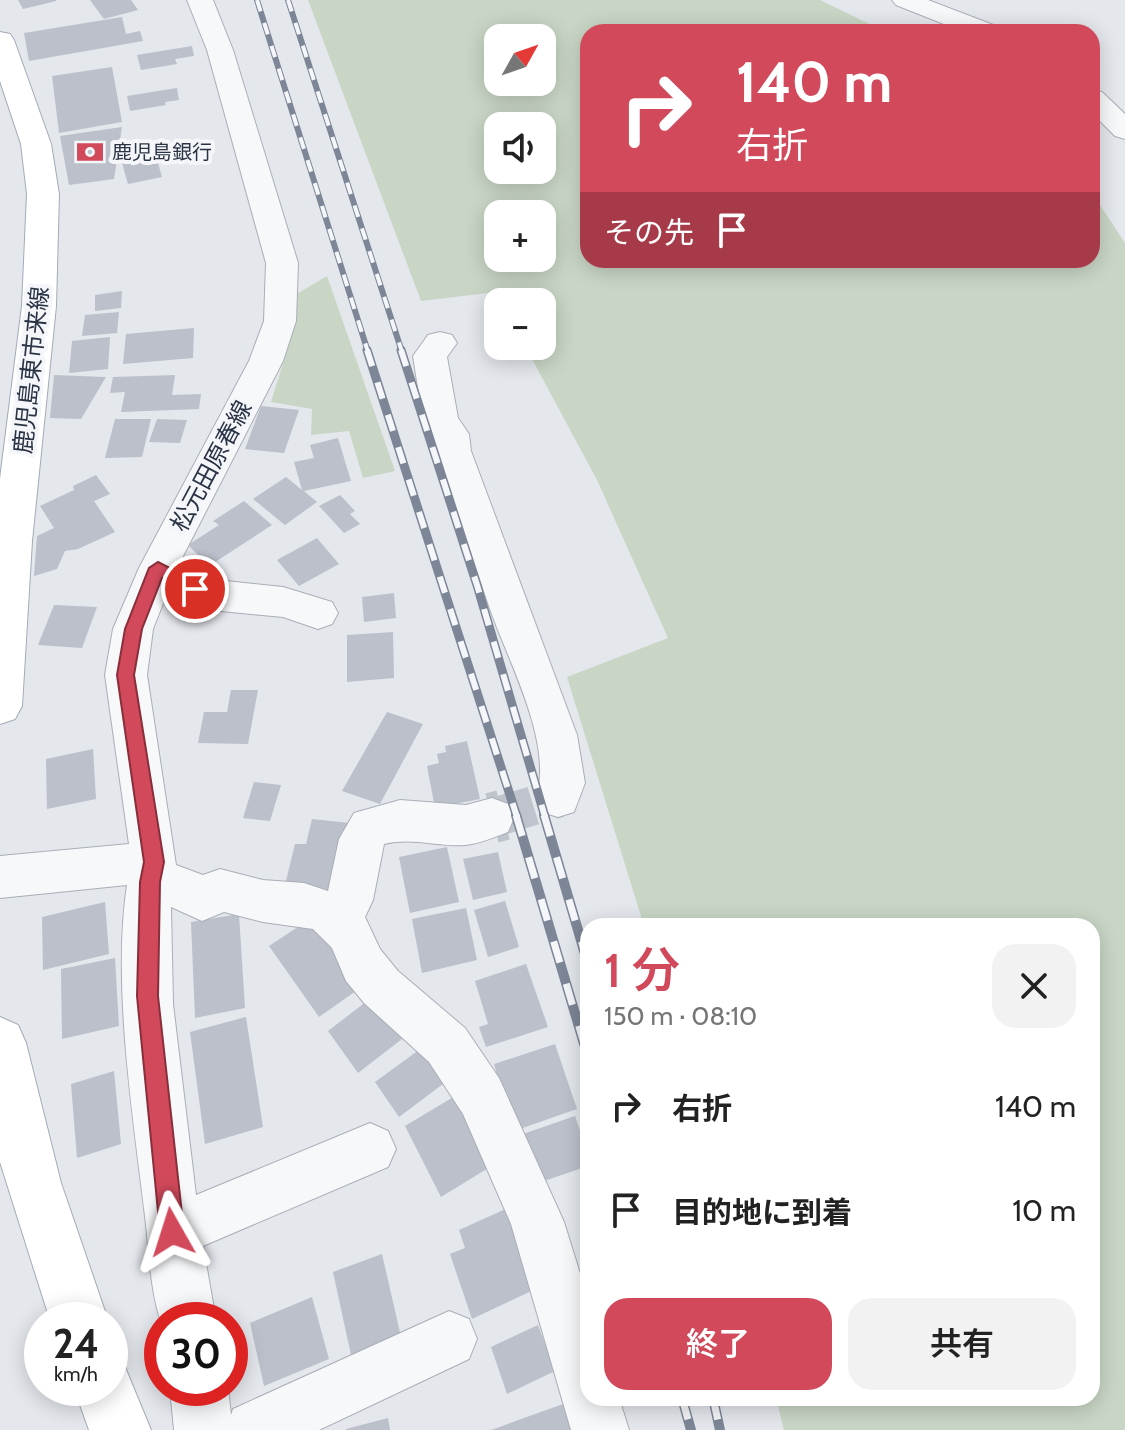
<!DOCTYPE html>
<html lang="ja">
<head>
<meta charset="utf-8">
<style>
	body { margin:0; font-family:Cabin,"Noto Sans JP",sans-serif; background:#f2f2f2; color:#222; height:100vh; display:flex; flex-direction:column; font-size:30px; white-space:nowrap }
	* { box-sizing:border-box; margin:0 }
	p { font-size:26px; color:#767676 }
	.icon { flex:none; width:44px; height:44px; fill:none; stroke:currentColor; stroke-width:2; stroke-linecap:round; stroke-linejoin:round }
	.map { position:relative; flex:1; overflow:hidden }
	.details { position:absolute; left:580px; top:918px; width:520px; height:488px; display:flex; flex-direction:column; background:#fff; border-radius:24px; box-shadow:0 4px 20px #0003 }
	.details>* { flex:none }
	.guide { position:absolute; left:580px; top:24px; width:520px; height:244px; border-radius:24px; box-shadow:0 4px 20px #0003; background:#d1495b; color:#fff; overflow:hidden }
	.needle { width:52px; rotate:50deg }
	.fabs { position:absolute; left:484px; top:24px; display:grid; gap:16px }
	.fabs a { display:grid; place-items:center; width:72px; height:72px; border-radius:16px; background:#fff; box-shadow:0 4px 20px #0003; font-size:40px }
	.speed { position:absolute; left:24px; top:1302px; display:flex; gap:16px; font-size:40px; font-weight:700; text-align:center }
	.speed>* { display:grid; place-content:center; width:104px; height:104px; border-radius:50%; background:#fff; box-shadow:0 4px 20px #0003; line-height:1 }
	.speed small { font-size:20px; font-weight:400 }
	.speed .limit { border:12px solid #d22; background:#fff; color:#111 }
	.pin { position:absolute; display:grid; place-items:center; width:68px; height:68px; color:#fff; margin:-34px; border:4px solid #fff; border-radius:50%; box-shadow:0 2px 8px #0007 }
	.me { position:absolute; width:88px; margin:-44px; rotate:354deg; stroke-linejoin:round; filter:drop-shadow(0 0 6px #0008) }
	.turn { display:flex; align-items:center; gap:28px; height:168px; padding:0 24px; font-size:36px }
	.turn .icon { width:104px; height:104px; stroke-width:2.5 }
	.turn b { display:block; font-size:56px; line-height:68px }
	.then { display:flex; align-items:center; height:76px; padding:0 24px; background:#0003; gap:16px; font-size:30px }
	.round { display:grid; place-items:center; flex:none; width:84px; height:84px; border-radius:24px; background:#f2f2f2 }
	.headline { display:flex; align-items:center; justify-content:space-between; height:136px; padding:0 24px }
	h1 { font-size:48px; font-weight:600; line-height:60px; color:#d1495b }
	.cta { display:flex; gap:16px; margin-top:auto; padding:16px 24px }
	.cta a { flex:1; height:92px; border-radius:24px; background:#d1495b; color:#fff; font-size:32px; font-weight:600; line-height:92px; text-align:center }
	.cta a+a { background:#f2f2f2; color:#222 }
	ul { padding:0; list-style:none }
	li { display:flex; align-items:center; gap:24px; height:104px; padding:0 24px }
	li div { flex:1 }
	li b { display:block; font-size:30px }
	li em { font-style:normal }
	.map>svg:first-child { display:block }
	.green { fill:#c9d6c5; fill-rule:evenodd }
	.building { fill:#bbc0ca }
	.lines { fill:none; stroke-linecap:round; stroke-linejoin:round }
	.minor-tunnel-far1 { stroke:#bfc3cb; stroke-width:39; stroke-dasharray:39 19; stroke-linecap:butt }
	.minor-tunnel { stroke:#bfc3cb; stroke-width:51; stroke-dasharray:51 25; stroke-linecap:butt }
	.minor-casing { stroke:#a9aeb7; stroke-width:2 }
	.major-casing { stroke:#a3abb8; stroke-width:2 }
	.minor { fill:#f7f8fa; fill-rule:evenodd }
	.major { fill:#fff; fill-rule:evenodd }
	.rail-far2-casing { stroke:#7d8696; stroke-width:6 }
	.rail-far1-casing { stroke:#7d8696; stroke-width:9 }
	.rail-casing { stroke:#7d8696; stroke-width:10 }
	.rail-far2 { stroke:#f4f6f9; stroke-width:4; stroke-dasharray:12; stroke-linecap:butt }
	.rail-far1 { stroke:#f4f6f9; stroke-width:6; stroke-dasharray:17; stroke-linecap:butt }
	.rail { stroke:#f4f6f9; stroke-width:7; stroke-dasharray:22; stroke-linecap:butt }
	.route { fill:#d1495b; stroke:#882f3b; stroke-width:2 }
	.labels { text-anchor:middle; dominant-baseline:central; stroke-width:8; stroke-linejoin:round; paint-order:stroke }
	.far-poi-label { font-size:20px; fill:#2b3445; stroke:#f4f6f9; text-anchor:start }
	.street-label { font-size:24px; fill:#2b3445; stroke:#f4f6f9 }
</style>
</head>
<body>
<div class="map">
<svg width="1125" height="1430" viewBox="0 0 1125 1430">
	<rect width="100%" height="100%" fill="#e4e7ec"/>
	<!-- green -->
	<g class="green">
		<path d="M308 0H820L886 32H588V260H1092V193L1125 243V1430H784L776 1398H1092V926H644L567 677 668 638 597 480 525 346H542V302H502L496 292 421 301ZM498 38H542V82H498ZM498 126H542V170H498ZM498 214H542V258H498Z"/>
		<polygon points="327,276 395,471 363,478 349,431 311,435 312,409 271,402 285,357 295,295"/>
	</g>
	<!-- building -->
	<g class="building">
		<polygon points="18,0 56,0 56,1 23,9"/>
		<polygon points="90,0 131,0 138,10 104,19"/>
		<polygon points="122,17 126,34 140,31 143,41 29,61 24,33"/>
		<polygon points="192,46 194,56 175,59 177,64 141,70 137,55"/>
		<polygon points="112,67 122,122 59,133 52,76"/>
		<polygon points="177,88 179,100 165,102 166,105 130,111 127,96"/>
		<polygon points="122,127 114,179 69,185 60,136"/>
		<polygon points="154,149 162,177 128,184 120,156"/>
		<polygon points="122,291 121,308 95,311 95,295"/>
		<polygon points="119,312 117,333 82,336 85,315"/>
		<polygon points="194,328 193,358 123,364 126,334"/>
		<polygon points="110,337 108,369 69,373 72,341"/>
		<polygon points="54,375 106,377 81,419 50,418"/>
		<polygon points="175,375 172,395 201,394 199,409 121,412 125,392 110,393 113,377"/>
		<polygon points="261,406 299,410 284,453 245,449"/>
		<polygon points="115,419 151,419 142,457 105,458"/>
		<polygon points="157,419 187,420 180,443 149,442"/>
		<polygon points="338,438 351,481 304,491 317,502 285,525 253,499 286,477 302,490 294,462 314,458 310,445"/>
		<polygon points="96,475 110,494 94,501 115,532 78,549 65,551 57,569 34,576 37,536 54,528 40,506 74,490 73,486"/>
		<polygon points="340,495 355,511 350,514 360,524 344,533 319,506"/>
		<polygon points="244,501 272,525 209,566 188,545 219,525 213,521"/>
		<polygon points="317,538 339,564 299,586 277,560"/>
		<polygon points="394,593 396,618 364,622 362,597"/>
		<polygon points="54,605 97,607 82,648 38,645"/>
		<polygon points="393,632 394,678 347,682 347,635"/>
		<polygon points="231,690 258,690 248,744 198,743 204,712 227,712"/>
		<polygon points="387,712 423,724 380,804 342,791"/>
		<polygon points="467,741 480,799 435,808 427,766 439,763 437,754 446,752 445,746"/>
		<polygon points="93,749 96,799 47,809 46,759"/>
		<polygon points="254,782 281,785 270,821 243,818"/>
		<polygon points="312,819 350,823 335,898 283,893 295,844 306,844"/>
		<polygon points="447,847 459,902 410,913 399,857"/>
		<polygon points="498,852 507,892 473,900 463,859"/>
		<polygon points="505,901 519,947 488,957 474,910"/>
		<polygon points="105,902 109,954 43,970 42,917"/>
		<polygon points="466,908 477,960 422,973 412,919"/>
		<polygon points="239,914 245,1008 195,1018 191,922"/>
		<polygon points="313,917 363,986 319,1017 269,946"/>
		<polygon points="115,958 119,1026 62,1039 61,969"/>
		<polygon points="526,964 548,1027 486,1047 479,1027 488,1024 475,981"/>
		<polygon points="371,998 402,1039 358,1073 328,1031"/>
		<polygon points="246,1017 263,1127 205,1144 190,1032"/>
		<polygon points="555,1044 577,1109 514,1131 494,1064"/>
		<polygon points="423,1047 447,1081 399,1117 375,1082"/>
		<polygon points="114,1071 121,1144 77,1158 71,1084"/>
		<polygon points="460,1093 498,1162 441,1197 405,1126"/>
		<polygon points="575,1116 588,1154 588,1166 538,1183 523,1134"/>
		<polygon points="510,1207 540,1287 472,1319 450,1254 465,1248 459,1230"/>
		<polygon points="382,1254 401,1337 351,1355 333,1272"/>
		<polygon points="312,1297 329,1359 264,1386 250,1323"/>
		<polygon points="538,1325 555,1371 507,1394 491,1347"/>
		<polygon points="577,1399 586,1430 491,1430"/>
		<polygon points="388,1418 390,1430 346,1430 346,1429"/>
	</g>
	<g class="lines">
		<!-- minor-tunnel-far1 -->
		<polyline class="minor-tunnel-far1" points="496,817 558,798"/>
		<!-- minor-tunnel -->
		<polyline class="minor-tunnel" points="492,818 503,815"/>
		<!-- minor casing -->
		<g class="minor-casing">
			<g id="minor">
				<path d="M187 0H213L233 50 298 263 296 321 283 361 180 562 217 580 283 587 332 602 338 613 332 624 318 629 283 617 211 610 168 591 153 629 147 675 176 865 203 875 220 869 263 880 304 883 328 891 339 839 354 813 400 800 466 805 492 798 508 804 514 818 508 832C495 837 479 844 465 845 438 847 412 837 384 844L373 900 365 917 380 949 398 971 465 1028 499 1078 564 1222 588 1299V1398H619L629 1430H571L511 1224 463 1114 429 1062 364 1003 346 981 332 948 313 929 263 922 224 912 202 921 171 907 173 1004 196 1195 370 1123 388 1131 396 1149 388 1167 203 1246 216 1320H162V1325C150 1292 149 1250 145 1216 133 1116 112 984 127 885L0 898V856L129 844 105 675 113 629 139 568 249 361 264 321 266 263 207 50Z"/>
				<polygon points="892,0 928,0 996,26 1000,32 964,32 896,5"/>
				<polygon points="1092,90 1102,92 1125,114 1125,139 1115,136 1092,113"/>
				<path d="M440 332 452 335 457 343 447 357 458 418 469 434 471 451 577 735 585 783 574 812 558 817 542 812 536 798C554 744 508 661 490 609 472 556 454 503 435 451L433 436 423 420 413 356 428 335Z"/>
				<polygon points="449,1311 469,1319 477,1339 469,1359 319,1430 174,1430 170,1388 228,1388 231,1415 233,1409"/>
			</g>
		</g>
		<!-- major casing -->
		<g class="major-casing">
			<g id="major">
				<polygon points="0,32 10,34 14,40 51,144 59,194 56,306 32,541 22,706 15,719 0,724 0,479 22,306 27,194 21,144 0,81"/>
				<polygon points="0,1017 18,1025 26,1043 61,1183 108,1320 50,1320 0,1162"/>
				<polygon points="110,1360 125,1367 151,1430 89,1430 74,1388 110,1388"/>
			</g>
		</g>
		<!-- minor -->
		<use href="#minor" class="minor"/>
		<!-- major -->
		<use href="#major" class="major"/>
		<!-- rail-far2 casing -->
		<g class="rail-far2-casing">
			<g id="rail-far2">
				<polyline points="257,0 368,352"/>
				<polyline points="288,0 402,352"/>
			</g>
		</g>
		<!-- rail-far1 casing -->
		<g class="rail-far1-casing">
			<g id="rail-far1">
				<polyline points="367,350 517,817"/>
				<polyline points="401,350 477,585 545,817"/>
			</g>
		</g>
		<!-- rail casing -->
		<g class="rail-casing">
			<g id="rail">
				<polyline points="516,815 588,1057"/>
				<polyline points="544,815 588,964"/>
				<polyline points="682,1398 691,1430"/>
				<polyline points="713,1398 720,1430"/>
			</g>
		</g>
		<!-- rail-far2 -->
		<use href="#rail-far2" class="rail-far2"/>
		<!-- rail-far1 -->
		<use href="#rail-far1" class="rail-far1"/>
		<!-- rail -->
		<use href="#rail" class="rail"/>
	</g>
	<!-- route -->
	<polygon class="route" points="158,562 201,584 203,589 195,595 162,578 142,629 134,675 164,862 160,882 158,996 184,1232 180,1240 172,1243 164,1240 160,1232 137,996 140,882 144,862 117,675 125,629 149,568"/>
	<!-- icons -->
	<defs>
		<g id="bank-bare" transform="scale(2.16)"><path d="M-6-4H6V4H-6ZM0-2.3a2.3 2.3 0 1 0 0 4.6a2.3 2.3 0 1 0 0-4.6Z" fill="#d1495b" stroke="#f4f6f9" stroke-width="2.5" paint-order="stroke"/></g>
	</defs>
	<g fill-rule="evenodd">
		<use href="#bank-bare" x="90" y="152"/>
	</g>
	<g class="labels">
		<!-- far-poi labels -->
		<g class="far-poi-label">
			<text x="112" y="152">鹿児島銀行</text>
		</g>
		<!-- street labels -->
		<g class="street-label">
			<text transform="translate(31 370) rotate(-84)">鹿児島東市来線</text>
			<text transform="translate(211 466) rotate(-62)">松元田原春線</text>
		</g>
	</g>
</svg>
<div class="fabs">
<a><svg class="needle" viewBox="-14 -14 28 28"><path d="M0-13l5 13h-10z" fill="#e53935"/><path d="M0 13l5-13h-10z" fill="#767676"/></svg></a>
<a><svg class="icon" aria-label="sound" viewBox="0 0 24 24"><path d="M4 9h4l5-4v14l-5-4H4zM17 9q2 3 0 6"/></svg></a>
<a>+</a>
<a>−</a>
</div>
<div class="speed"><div>24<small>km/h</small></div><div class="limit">30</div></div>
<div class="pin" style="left:195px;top:589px;background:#d93025"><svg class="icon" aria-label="arrive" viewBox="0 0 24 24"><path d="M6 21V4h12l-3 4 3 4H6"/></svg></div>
<svg class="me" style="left:172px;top:1232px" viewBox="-20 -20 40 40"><path d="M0-17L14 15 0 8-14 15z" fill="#d1495b" stroke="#fff" stroke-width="4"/></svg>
<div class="guide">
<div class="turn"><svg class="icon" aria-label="right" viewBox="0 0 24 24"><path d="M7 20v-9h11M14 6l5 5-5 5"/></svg><div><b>140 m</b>右折</div></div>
<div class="then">その先<svg class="icon" aria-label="arrive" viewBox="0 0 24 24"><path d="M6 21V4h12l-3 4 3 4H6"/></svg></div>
</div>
<section class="details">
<div class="headline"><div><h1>1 分</h1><p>150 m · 08:10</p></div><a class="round"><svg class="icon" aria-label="close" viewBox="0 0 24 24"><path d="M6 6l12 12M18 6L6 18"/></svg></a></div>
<ul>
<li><svg class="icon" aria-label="right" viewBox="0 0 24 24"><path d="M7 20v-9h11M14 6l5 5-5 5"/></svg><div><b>右折</b></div><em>140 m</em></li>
<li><svg class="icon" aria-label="arrive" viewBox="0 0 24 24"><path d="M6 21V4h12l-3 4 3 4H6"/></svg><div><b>目的地に到着</b></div><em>10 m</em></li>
</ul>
<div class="cta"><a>終了</a><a>共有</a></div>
</section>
</div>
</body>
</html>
